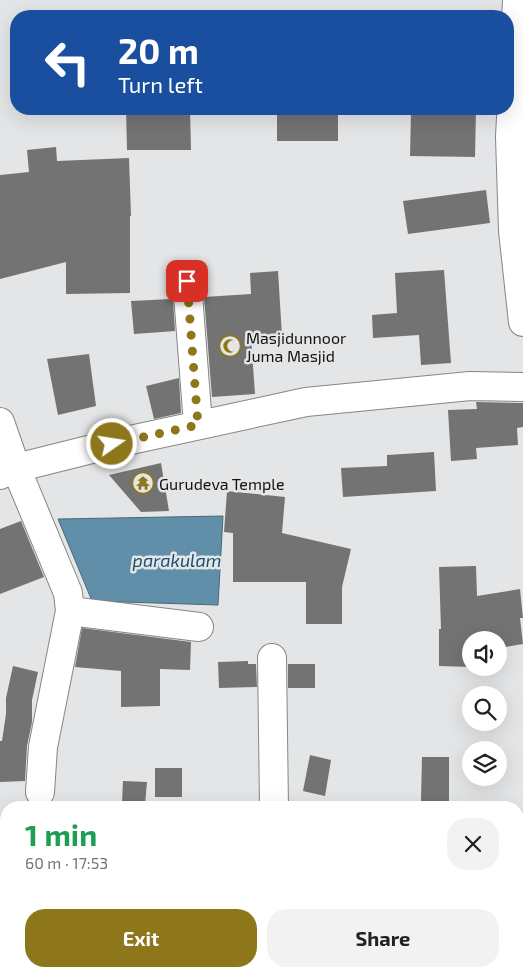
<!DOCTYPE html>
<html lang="en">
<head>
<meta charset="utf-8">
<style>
	body { margin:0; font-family:"Exo 2",sans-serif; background:#f2f2f2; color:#222; height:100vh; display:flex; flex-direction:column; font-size:19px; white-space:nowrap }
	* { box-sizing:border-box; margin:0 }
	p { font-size:16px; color:#767676 }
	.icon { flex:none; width:28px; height:28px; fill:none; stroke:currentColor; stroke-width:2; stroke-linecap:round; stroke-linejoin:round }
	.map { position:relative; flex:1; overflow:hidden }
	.side { position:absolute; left:0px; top:801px; width:524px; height:176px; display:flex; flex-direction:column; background:#fff; border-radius:20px 20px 0 0; box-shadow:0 5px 20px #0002 }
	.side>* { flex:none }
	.hud { position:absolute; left:10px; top:10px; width:504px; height:105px; border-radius:20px; box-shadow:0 5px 20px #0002; background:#1a4fa0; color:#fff; overflow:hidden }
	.fabs { position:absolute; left:462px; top:631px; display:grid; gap:10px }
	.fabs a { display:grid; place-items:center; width:45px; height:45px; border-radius:50%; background:#fff; box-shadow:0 5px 20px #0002; font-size:25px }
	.pin { position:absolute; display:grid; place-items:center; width:42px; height:42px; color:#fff; margin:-21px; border-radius:10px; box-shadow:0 2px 8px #0006 }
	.me { position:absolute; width:55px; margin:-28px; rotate:77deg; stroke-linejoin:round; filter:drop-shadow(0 0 4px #0008) }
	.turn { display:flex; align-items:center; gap:18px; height:105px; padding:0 25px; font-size:22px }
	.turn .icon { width:65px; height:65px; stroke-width:2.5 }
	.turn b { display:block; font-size:35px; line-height:42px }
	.round { display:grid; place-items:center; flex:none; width:52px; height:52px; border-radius:20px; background:#f2f2f2 }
	.head { display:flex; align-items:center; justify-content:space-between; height:85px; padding:0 25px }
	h1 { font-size:30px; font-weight:700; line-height:38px; color:#1e9e55 }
	.primary-button { display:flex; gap:10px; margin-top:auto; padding:10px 25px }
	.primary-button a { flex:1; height:58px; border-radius:20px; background:#8e761b; color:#fff; font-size:20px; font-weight:700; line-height:58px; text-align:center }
	.primary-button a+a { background:#f2f2f2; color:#222 }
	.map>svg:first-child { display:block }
	.water { fill:#618ea8; stroke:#49697b }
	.building { fill:#737374 }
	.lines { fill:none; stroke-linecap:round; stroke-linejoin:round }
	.minor-casing { stroke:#858686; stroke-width:30 }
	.secondary-casing { stroke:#858686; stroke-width:30 }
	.minor { stroke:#fff; stroke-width:28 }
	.secondary { stroke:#fff; stroke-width:28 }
	.route { stroke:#8e761b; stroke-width:9; stroke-dasharray:0 16.2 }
	.labels { text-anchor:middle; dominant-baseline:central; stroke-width:5; stroke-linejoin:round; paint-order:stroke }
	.poi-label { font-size:16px; fill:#121212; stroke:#e4e5e6; text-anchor:start }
	.water-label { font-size:18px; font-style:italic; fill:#19526f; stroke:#e4e5e6 }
</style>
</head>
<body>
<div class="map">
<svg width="523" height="977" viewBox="0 0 523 977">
	<rect width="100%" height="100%" fill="#e4e5e6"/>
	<!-- water -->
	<polygon class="water" points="223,516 218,605 92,601 58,519"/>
	<!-- building -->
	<g class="building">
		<polygon points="126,109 190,109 191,150 127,150"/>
		<rect x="277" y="109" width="61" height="32"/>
		<polygon points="424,109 476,109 475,157 410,156 411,111 424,111"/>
		<polygon points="56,147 57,161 129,158 131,216 130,216 130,293 66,294 66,262 0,279 0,175 29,172 27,150"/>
		<polygon points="486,190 490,223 408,234 403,201"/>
		<polygon points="444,270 451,363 421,365 419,335 373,338 372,315 397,313 395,273"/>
		<polygon points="278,271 282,336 251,338 255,394 212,397 204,297 251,294 250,273"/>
		<polygon points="171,299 173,299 175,331 134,334 131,301"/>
		<polygon points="89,354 96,406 58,415 47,359"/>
		<polygon points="179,378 181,413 154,419 146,386"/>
		<polygon points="476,402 523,403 523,427 517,428 518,445 476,448 477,459 451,461 448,410 477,409"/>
		<polygon points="434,452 436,491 343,497 341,468 387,466 387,455"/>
		<polygon points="161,463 169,511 141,512 109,475"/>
		<polygon points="227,491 285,497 282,533 351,549 342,587 342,624 306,624 306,582 233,582 233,533 224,532"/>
		<polygon points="21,521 44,577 0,594 0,529"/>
		<polygon points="476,566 477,596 520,589 523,618 520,618 523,644 499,648 499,640 471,640 471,667 439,666 439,629 441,629 439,567"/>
		<polygon points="82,628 191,642 190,670 160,669 160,706 121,707 121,671 75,667"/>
		<polygon points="248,661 248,664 256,664 257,687 219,688 218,662"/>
		<rect x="288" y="664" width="27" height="24"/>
		<polygon points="13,666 38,672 32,700 32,722 27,746 25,781 0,782 0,741 2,741 6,714 6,698"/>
		<polygon points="310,755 331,760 325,796 303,791"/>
		<polygon points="422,757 449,757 449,801 421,801"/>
		<rect x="155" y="768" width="27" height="29"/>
		<polygon points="123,781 147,782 145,805 122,803"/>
	</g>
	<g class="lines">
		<!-- minor casing -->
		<g class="minor-casing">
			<g id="minor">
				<polyline points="187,281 198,425"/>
				<polyline points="0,422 16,468 68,593 70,611 43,747 40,792"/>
				<polyline points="0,475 16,468 112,444 306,402 470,386 523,387"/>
				<polyline points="70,611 199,627"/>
				<polyline points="272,658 274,808"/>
				<polyline points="518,836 523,836"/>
				<polyline points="217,977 219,971"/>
			</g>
		</g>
		<!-- secondary casing -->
		<g class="secondary-casing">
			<polyline id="secondary" points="517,0 510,137 513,231 523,322"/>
		</g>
		<!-- minor -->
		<use href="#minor" class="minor"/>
		<!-- secondary -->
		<use href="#secondary" class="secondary"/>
	</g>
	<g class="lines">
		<!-- route -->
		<polyline class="route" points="112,444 198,425 187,281"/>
	</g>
	<!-- icons -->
	<defs>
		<g id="mosque-ring" transform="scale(1.125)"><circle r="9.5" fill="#e4e5e6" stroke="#8e761b" stroke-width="1.5"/><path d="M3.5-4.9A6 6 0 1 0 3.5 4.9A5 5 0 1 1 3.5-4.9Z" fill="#8e761b"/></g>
		<g id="temple-ring" transform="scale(1.125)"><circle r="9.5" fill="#e4e5e6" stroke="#8e761b" stroke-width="1.5"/><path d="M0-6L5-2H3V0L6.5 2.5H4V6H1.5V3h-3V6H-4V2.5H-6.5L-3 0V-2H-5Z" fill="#8e761b"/></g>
	</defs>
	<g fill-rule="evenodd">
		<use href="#mosque-ring" x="230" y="346"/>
		<use href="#temple-ring" x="143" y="483"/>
	</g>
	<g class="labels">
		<!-- poi labels -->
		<g class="poi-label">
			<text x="246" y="337">Masjidunnoor<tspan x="246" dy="18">Juma Masjid</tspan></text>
			<text x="159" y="483">Gurudeva Temple</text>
		</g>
		<!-- water labels -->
		<g class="water-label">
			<text x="177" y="560">parakulam</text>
		</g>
	</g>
</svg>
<div class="fabs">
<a><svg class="icon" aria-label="sound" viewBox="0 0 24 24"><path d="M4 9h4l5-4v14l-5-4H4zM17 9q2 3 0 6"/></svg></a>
<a><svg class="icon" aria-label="search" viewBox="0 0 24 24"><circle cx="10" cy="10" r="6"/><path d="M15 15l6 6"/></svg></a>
<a><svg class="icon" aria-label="layers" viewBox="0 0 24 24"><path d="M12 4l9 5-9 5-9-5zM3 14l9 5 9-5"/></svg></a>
</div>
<div class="pin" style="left:187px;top:281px;background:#d93025"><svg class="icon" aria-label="arrive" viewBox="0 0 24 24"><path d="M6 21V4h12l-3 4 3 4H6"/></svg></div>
<svg class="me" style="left:112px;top:444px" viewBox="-20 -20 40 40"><circle r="17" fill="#8e761b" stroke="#fff" stroke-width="3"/><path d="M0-11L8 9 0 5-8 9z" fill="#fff"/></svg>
<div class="hud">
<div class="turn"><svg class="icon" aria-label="left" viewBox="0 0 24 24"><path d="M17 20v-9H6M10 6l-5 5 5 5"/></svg><div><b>20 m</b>Turn left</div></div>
</div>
<section class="side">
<div class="head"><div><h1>1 min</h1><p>60 m · 17:53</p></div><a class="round"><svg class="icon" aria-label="close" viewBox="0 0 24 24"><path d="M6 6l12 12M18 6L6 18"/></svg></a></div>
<div class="primary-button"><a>Exit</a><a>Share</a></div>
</section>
</div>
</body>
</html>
